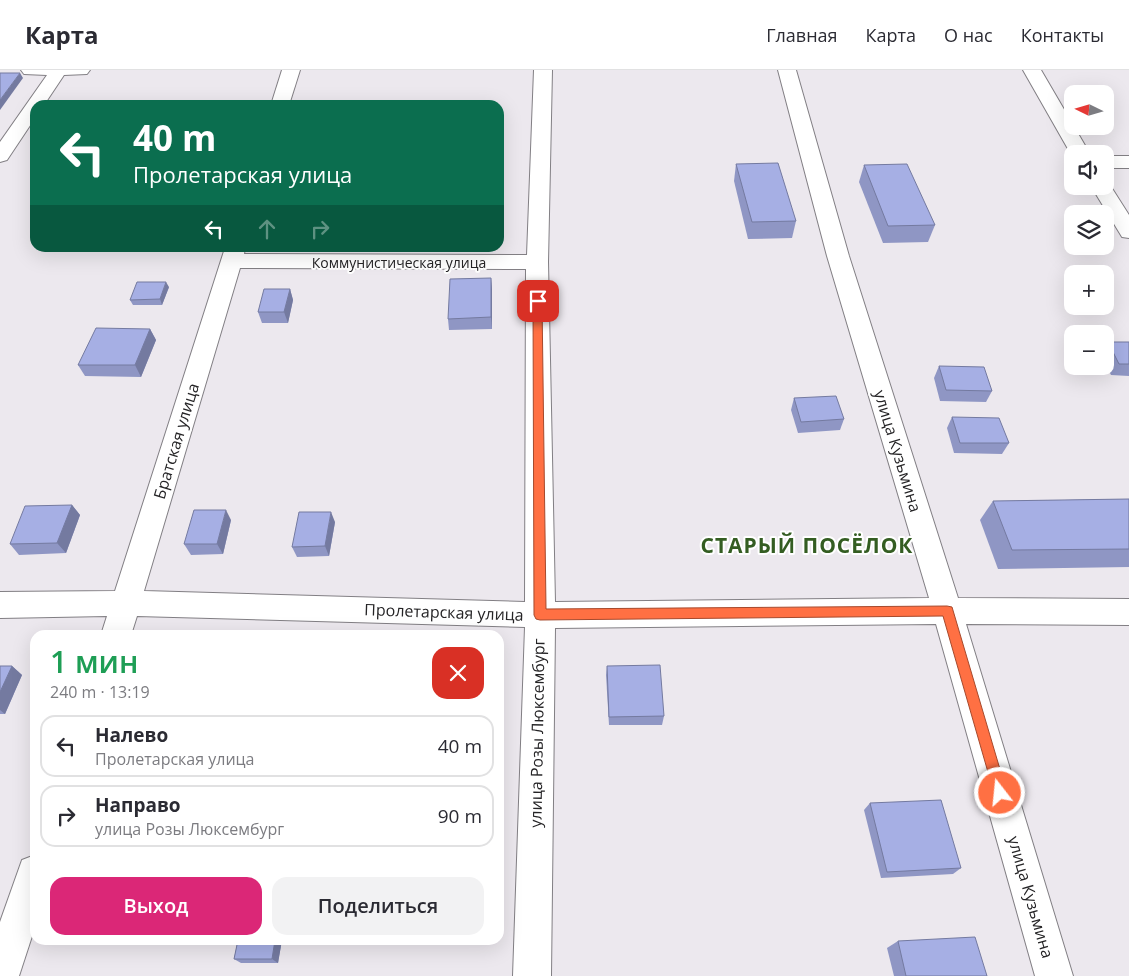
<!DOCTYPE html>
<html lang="ru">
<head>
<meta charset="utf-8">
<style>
	body { margin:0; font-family:"Open Sans",sans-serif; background:#f2f2f3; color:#2b2b33; height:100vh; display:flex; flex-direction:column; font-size:19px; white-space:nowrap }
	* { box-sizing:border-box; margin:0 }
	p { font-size:16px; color:#7c7c81 }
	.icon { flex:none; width:28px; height:28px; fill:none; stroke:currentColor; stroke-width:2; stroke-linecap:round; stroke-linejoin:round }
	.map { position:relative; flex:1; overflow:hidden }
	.side { position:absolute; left:30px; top:560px; width:474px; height:315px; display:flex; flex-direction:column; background:#fff; border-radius:15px; box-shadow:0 5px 20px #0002 }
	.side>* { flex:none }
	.banner { position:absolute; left:30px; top:30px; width:474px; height:152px; border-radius:15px; box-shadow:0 5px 20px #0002; background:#0b6e4f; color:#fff; overflow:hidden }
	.needle { width:32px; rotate:275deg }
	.controls { position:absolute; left:1064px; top:15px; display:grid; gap:10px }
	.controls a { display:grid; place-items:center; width:50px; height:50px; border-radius:10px; background:#fff; box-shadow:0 5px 20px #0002; font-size:25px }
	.pin { position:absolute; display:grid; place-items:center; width:42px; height:42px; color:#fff; margin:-21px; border-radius:10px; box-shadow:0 2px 8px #0006 }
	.me { position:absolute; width:55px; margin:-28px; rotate:344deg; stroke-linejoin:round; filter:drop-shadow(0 0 4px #0008) }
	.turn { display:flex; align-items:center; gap:18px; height:105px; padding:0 20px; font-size:22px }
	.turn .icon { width:65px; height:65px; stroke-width:2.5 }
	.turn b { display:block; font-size:35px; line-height:42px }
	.lanes { display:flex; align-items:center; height:48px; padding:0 20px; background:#0003; justify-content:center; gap:25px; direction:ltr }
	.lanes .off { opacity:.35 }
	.round { display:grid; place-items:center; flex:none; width:52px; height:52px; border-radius:15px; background:#f2f2f3 }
	.summary { display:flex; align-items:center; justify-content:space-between; height:85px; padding:0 20px }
	h1 { font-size:30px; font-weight:600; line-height:38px; color:#1e9e55 }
	.primary-button { display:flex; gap:10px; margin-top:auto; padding:10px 20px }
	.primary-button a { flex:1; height:58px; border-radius:15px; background:#db2777; color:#fff; font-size:20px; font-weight:600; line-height:58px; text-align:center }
	.primary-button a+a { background:#f2f2f3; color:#2b2b33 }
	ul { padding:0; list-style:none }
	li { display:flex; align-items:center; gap:15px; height:62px; margin:0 10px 8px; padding:0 10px; border:2px solid #e1e1e2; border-radius:15px }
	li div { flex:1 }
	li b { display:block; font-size:19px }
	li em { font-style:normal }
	header { display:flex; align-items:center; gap:30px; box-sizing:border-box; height:70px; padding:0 25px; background:#fff; border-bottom:1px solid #e1e1e2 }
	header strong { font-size:24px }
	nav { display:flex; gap:28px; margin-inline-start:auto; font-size:18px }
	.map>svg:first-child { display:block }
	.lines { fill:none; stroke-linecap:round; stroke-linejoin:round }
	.minor-casing { stroke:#827f84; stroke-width:2 }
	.minor { fill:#fff; fill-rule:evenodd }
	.wall { fill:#8f96c4 }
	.shaded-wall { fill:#747aa0 }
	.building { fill:#a6afe4; stroke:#747aa0 }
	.route { fill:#ff7043; stroke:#a6492c }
	.labels { text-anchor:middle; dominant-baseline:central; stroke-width:4; stroke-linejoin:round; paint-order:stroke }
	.far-street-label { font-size:14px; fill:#252426; stroke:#fff }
	.street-label { font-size:16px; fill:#252426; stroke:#fff }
	.district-label { font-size:21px; font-weight:bold; letter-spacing:1px; fill:#345d22; stroke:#fff }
</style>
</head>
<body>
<header>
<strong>Карта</strong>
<nav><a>Главная</a><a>Карта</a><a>О нас</a><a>Контакты</a></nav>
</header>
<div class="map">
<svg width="1129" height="906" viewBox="0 0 1129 906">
	<rect width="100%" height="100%" fill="#ece8ee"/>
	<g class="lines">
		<!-- minor casing -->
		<g class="minor-casing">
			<g id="minor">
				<polygon points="21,0 90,0 87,4 64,5 44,35 35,35 35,48 7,90 0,92 0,72 47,5 24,4"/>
				<polygon points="282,0 300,0 289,35 271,35"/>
				<path d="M534 0H552L548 192 555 532 929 528 827 186 778 0H796L849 186 958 528 1129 529V555L966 554 1073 906H1035L936 554 555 558 551 906H513L525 557 137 546 131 565H101L107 546 0 548V522L115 521 225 178H245L244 184 527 185ZM240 198 526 199 525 532 144 521Z"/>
				<polygon points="1023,0 1041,0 1090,84 1072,84 1072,86"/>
				<rect x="1105" y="86" width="24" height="12"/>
				<polygon points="1105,111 1108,112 1129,145 1129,168 1122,167 1091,116 1105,116"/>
				<polygon points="35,785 35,857 19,906 0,906 0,852 22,790"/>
			</g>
		</g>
		<!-- minor -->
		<use href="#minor" class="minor"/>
	</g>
	<!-- wall -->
	<g class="wall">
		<polygon points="736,94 796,151 792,168 748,169 734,111"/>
		<polygon points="864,95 935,155 928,172 883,173 859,112"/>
		<polygon points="285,178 331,178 286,179"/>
		<polygon points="491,208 492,220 492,259 449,260 448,249"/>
		<polygon points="169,217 162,235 133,235 130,230"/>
		<polygon points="290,219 293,230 288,253 262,253 258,242"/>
		<polygon points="150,259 156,270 141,307 85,306 78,295"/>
		<polygon points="1108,272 1129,272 1129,306 1111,305 1105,293 1105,276"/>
		<polygon points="939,296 992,321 986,332 940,331 934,308"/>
		<polygon points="794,328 844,349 840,360 798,363 791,340"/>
		<polygon points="952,347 1009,373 1002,384 954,383 947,358"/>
		<polygon points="1129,429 1129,497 998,499 980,450 993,431"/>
		<polygon points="72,435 80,445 66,483 19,485 10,474"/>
		<polygon points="231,450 223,484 191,485 184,474"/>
		<polygon points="335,452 329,486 297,487 292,477"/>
		<polygon points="0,596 12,596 22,605 5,644 0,644"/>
		<polygon points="607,596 664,646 662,655 609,655 606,605"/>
		<polygon points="870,733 961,798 953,804 881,808 864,740"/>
		<polygon points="238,870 282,870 278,893 241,893 234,889"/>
		<polygon points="898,871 987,906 894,906 887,878"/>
	</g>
	<!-- shaded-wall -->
	<g class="shaded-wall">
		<polygon points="20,3 23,8 0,40 0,30"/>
		<polygon points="491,208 492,220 492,259 491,247"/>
		<polygon points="166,212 169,217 162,235 160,229"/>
		<polygon points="290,219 293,230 288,253 284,242"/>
		<polygon points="150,259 156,270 141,307 135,295"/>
		<polygon points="72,435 80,445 66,483 57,473"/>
		<polygon points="226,440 231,450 223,484 217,474"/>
		<polygon points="331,442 335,452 329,486 325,476"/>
		<polygon points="12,596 22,605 5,644 0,640 0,622"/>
		<polygon points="275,870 282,870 278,893 272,889"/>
	</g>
	<!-- building -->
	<g class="building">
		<polygon points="0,3 20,3 0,30"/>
		<polygon points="778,93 796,151 752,152 736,94"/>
		<polygon points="907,94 935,155 888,156 864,95"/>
		<polygon points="491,208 491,247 448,249 450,209"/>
		<polygon points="137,212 166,212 160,229 130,230"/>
		<polygon points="264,219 290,219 284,242 258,242"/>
		<polygon points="96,258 150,259 135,295 78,295"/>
		<polygon points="1108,272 1129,272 1129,294 1119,294"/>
		<polygon points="939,296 984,297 992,321 946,320"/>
		<polygon points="836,326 844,349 801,352 794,328"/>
		<polygon points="952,347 999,348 1009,373 960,373"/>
		<polygon points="1129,429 1129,479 1012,480 993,431"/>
		<polygon points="72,435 57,473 10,474 25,436"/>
		<polygon points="194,440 226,440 217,474 184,474"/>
		<polygon points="299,442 331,442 325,476 292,477"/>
		<polygon points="660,595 664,646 609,647 607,596"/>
		<polygon points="0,596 12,596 0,622"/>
		<polygon points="941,730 961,798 887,802 870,733"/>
		<polygon points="975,867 987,906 906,906 898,871"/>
		<polygon points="238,870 275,870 272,889 234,889"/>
	</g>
	<!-- route -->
	<polygon class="route" points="538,228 542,231 546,539 947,536 952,537 1007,723 1005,728 1000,730 996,728 994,723 943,546 540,550 536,549 534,545 533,231"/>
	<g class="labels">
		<!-- far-street labels -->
		<g class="far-street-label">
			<text x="399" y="192">Коммунистическая улица</text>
		</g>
		<!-- street labels -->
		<g class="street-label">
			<text transform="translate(176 371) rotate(-73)">Братская улица</text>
			<text transform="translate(898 381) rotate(73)">улица Кузьмина</text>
			<text transform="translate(444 542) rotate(2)">Пролетарская улица</text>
			<text transform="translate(537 663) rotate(-89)">улица Розы Люксембург</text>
			<text transform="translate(1031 827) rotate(74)">улица Кузьмина</text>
		</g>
		<!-- district labels -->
		<g class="district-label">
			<text x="807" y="475">СТАРЫЙ ПОСЁЛОК</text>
		</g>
	</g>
</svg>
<div class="controls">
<a><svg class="needle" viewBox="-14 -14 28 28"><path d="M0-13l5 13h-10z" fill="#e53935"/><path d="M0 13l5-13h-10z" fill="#7c7c81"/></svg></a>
<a><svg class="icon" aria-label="sound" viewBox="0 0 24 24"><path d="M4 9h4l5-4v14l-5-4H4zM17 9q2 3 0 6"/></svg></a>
<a><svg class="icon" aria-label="layers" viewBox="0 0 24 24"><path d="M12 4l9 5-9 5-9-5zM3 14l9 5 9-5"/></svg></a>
<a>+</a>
<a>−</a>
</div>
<div class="pin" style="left:538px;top:231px;background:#d93025"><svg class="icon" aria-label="arrive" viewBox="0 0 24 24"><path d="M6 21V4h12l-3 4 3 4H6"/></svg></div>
<svg class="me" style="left:1000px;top:723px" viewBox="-20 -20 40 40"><circle r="17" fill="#ff7043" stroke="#fff" stroke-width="3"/><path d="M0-11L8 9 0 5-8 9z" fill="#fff"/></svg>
<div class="banner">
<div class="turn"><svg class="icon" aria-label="left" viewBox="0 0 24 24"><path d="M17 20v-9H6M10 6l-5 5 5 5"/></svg><div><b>40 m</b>Пролетарская улица</div></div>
<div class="lanes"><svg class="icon" aria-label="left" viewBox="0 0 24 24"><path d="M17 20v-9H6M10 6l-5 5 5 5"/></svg><svg class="icon off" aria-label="ahead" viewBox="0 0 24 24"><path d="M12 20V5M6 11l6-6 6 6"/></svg><svg class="icon off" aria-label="right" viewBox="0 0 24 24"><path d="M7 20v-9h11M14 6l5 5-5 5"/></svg></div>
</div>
<section class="side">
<div class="summary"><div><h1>1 мин</h1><p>240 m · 13:19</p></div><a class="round" style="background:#d93025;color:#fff"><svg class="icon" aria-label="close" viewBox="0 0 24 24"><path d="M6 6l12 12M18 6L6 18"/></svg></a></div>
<ul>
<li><svg class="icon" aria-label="left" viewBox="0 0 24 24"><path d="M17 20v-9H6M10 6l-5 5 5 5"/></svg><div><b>Налево</b><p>Пролетарская улица</p></div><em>40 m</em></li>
<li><svg class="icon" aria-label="right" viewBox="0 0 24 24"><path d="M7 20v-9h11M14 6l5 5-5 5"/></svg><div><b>Направо</b><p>улица Розы Люксембург</p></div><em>90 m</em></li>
</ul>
<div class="primary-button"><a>Выход</a><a>Поделиться</a></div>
</section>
</div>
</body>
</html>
